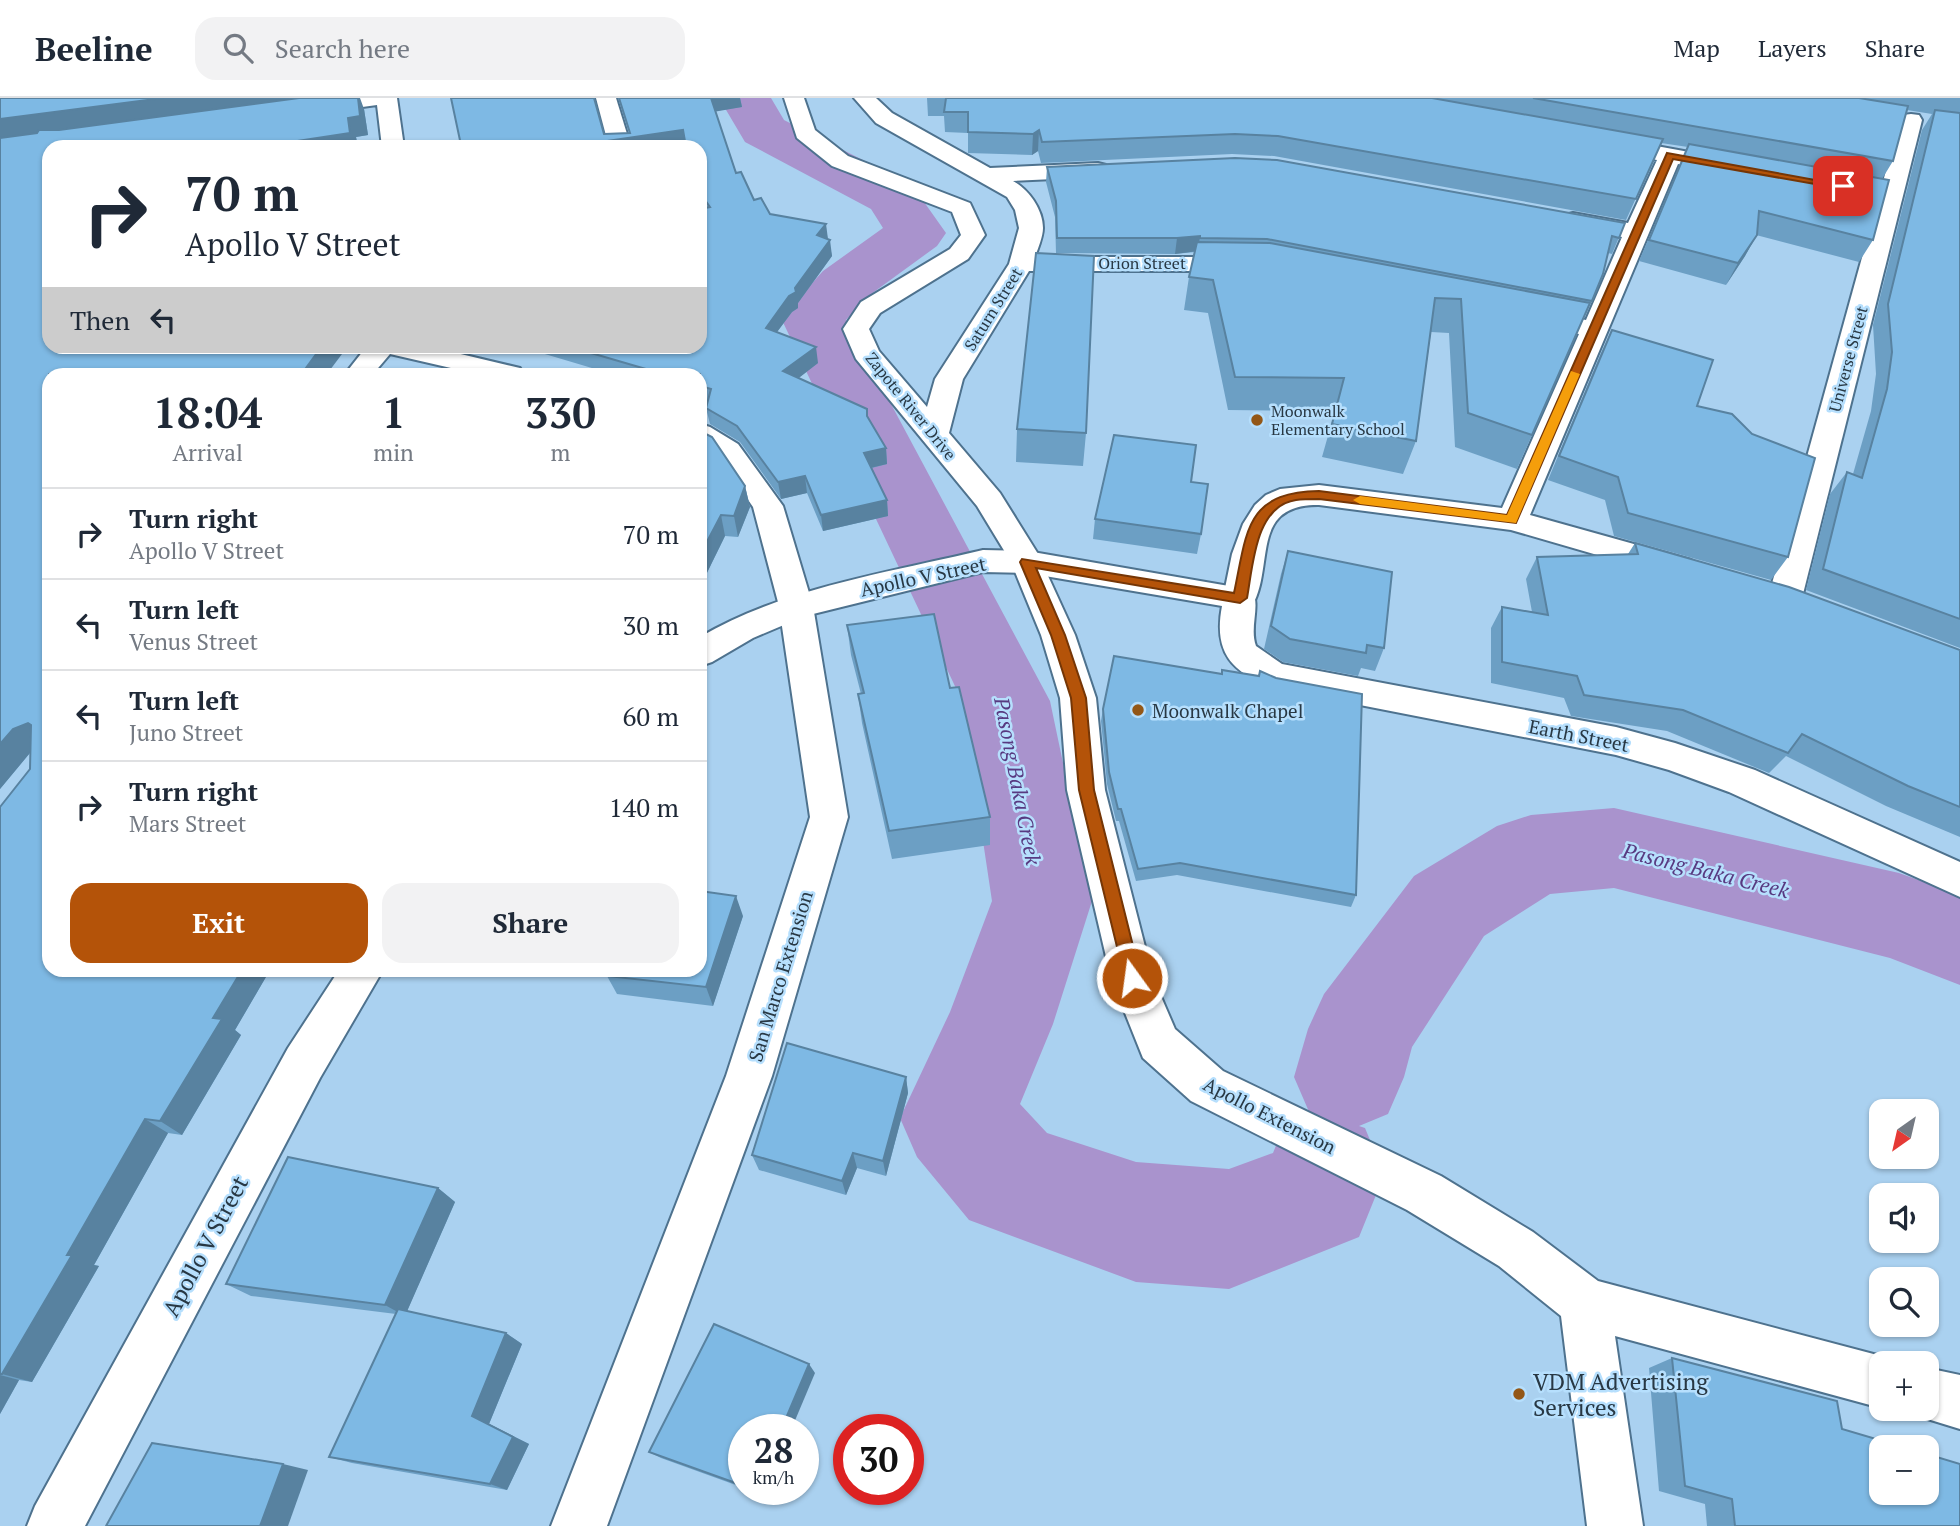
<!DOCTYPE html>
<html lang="en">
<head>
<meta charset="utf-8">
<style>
	body { margin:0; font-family:"PT Serif",serif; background:#f2f2f3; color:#1f2937; height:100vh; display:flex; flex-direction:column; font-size:26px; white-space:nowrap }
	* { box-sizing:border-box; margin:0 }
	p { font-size:23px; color:#747a83 }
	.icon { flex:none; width:38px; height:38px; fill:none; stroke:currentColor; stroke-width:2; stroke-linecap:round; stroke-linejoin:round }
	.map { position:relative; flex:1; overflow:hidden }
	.panel { position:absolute; left:42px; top:270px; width:665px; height:609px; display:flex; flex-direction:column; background:#fff; border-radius:21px; box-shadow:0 2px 5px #0004 }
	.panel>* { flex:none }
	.banner { position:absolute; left:42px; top:42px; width:665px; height:214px; border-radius:21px; box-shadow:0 2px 5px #0004; background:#fff; color:#1f2937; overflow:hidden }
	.needle { width:46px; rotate:214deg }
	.buttons { position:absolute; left:1869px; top:1001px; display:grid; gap:14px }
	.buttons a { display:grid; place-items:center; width:70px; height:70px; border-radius:14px; background:#fff; box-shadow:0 2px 5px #0004; font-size:35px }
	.speed { position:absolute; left:728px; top:1316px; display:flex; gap:14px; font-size:35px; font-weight:700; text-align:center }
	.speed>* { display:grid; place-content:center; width:91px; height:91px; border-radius:50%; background:#fff; box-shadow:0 2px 5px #0004; line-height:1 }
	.speed small { font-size:18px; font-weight:400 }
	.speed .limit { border:10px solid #d22; background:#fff; color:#111 }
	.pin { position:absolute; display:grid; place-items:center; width:60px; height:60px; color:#fff; margin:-30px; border-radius:14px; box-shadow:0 4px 10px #0006 }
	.me { position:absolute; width:77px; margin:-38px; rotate:346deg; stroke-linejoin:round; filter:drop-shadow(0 0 5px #0008) }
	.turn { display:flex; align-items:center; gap:24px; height:147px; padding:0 28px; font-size:32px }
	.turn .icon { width:91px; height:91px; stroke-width:2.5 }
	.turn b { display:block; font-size:49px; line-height:60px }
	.then { display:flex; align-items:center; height:66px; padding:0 28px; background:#0003; gap:14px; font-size:26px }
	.eta { display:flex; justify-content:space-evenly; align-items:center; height:119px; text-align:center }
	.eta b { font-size:42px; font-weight:700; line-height:49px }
	.primary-button { display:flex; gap:14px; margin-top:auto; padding:14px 28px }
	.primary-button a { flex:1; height:80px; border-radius:21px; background:#b45309; color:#fff; font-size:28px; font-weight:700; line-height:80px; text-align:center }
	.primary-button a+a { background:#f2f2f3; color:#1f2937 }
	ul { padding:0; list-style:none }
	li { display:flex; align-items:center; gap:21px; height:91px; padding:0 28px; border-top:2px solid #e0e1e3 }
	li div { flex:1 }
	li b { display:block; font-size:26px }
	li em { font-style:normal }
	header { display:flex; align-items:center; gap:42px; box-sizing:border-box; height:98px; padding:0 35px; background:#fff; border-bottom:2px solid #e0e1e3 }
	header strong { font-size:33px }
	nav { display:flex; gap:38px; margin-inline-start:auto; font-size:24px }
	.search { width:490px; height:63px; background:#f2f2f3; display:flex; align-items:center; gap:18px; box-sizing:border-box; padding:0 24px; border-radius:21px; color:#747a83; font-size:26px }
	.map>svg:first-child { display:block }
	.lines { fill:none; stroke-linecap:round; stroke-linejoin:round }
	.river { fill:#a993cd; fill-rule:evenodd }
	.street-casing { stroke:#4e728e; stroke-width:4 }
	.secondary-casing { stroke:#4e728e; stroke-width:4 }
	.street { fill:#fff; fill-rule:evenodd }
	.secondary { fill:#fff; fill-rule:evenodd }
	.wall { fill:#6c9fc4 }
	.shaded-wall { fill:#5882a0 }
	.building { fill:#7eb9e4; stroke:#5882a0; stroke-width:2 }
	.route { fill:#b45309; stroke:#753606; stroke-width:2 }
	.slow { fill:#f59e0b }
	.poi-dot { fill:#935717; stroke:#b6dffd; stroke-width:2.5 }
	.labels { text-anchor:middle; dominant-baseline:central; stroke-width:5; stroke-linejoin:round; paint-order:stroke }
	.far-street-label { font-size:16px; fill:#283844; stroke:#b6dffd }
	.far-poi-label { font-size:16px; fill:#283844; stroke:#b6dffd; text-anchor:start }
	.street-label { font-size:19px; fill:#283844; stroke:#b6dffd }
	.poi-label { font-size:19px; fill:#283844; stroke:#b6dffd; text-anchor:start }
	.water-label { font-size:21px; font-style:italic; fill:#583a81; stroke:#b6dffd }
	.near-street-label { font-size:23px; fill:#283844; stroke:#b6dffd }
	.near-poi-label { font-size:23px; fill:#283844; stroke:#b6dffd; text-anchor:start }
</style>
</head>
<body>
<header>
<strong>Beeline</strong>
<div class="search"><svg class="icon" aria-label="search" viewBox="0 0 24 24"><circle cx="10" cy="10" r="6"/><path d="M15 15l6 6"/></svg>Search here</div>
<nav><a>Map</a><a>Layers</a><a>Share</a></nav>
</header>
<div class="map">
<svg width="1960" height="1428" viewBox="0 0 1960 1428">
	<rect width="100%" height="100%" fill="#aad1f0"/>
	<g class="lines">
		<!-- river -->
		<polygon class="river" points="719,0 771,0 784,22 912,87 946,135 937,148 867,199 846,222 1050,603 1092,803 1053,926 1020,1006 1047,1035 1136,1064 1229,1071 1273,1055 1283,1030 1314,1018 1310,1016 1294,979 1308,931 1324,896 1414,778 1497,728 1531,717 1614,710 1899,775 1960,797 1960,887 1890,860 1614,790 1550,796 1484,838 1412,949 1404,979 1388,1016 1359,1028 1365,1030 1382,1071 1376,1097 1359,1139 1229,1191 1136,1184 969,1122 917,1059 900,1020 950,914 992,803 962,603 781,220 823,173 883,130 871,111 745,44"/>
		<!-- street casing -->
		<g class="street-casing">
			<g id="street">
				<polygon points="338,0 397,0 404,49 382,49 377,7 311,16 304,14 300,10 304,6"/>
				<polygon points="596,0 616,0 631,49 609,49"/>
				<path d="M784 0H804L815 32 848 58 970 105 985 137 968 161 880 215 869 231 879 253 927 309 935 281 1009 166 1019 130 1015 112 1007 99 876 25 854 0H876L892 15 990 70 1098 65 1106 67 1109 72 1106 77 1098 79 1013 83C1028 91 1043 111 1043 130 1043 139 1038 150 1035 159H1244L1253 161 1256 166 1253 171 1244 173H1029L963 281 949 335 1000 395 1038 456 1075 537 1096 600 1105 692 1153 880 1175 931 1223 973 1441 1078 1533 1134 1598 1183 1881 1258 1899 1265H1881V1310L1615 1238 1643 1428H1587L1561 1218 1499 1168 1407 1112 1191 1003 1143 960 1111 880 1067 692 1060 600 1041 537 1011 464 977 408 856 261 843 231 861 204 950 151 961 137 952 114 832 68 797 40Z"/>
				<polygon points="1911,16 1919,17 1922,22 1802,500 1797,508 1785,512 1773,508 1768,500 1900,22 1903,17"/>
				<path d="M1607 39 1733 62 1741 64 1744 69 1741 74 1733 76 1678 66 1530 417 1691 462 1696 470 1691 478 1680 481 1511 432 1319 407C1249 406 1275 468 1252 508L1240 512 1228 508 1223 500 1232 456 1243 426 1255 407 1266 397 1280 391 1319 387 1502 410 1579 236 1521 225 1517 219 1521 213 1530 211 1586 222 1622 139 1565 127 1561 122 1565 117 1573 115 1628 125 1657 62 1599 51 1596 46 1599 41Z"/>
				<polygon points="367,248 427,248 520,270 524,276 477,276 390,256 373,276 345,276"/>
				<polygon points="700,326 710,329 738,346 783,408 813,508 848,719 772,978 607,1428 551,1428 726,978 810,719 779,508 753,409 718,358 700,348"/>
				<polygon points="1927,1270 1960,1277 1960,1331 1908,1315 1907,1311 1927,1311"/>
			</g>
		</g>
		<!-- secondary casing -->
		<g class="secondary-casing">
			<g id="secondary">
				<path d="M983 452 1027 453 1252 492C1261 508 1249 529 1256 548L1282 566 1616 629 1675 645 1755 672 1960 764V799L1729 694 1669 672 1616 657 1273 590C1232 574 1213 555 1222 508L1027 475 983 474 805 518 753 540 712 564 700 568V539C786 489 887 475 983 452Z"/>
				<polygon points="339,872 383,872 320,980 85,1428 27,1428 35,1408 288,950"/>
			</g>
		</g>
		<!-- street -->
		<use href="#street" class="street"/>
		<!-- secondary -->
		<use href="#secondary" class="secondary"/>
	</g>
	<!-- wall -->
	<g class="wall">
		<polygon points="0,0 364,11 368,37 356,39 358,49 49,49 49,248 330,273 49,872 270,872 235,932 241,937 182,1037 168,1035 94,1167 99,1168 32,1284 19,1282 0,1316 0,709 30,671 30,655 0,691"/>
		<polygon points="618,0 740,0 742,9 715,13 736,75 754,102 770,116 828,141 832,158 798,205 798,210 792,214 777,234 818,265 798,280 867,311 868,319 886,350 887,366 872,370 887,402 888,418 823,433 807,395 781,401 740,344 710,326 706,310 707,305 700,303 700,276 612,276 518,248 700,248 703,111 700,106 700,49 685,47 672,49 462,49 604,36 629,35"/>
		<polygon points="927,0 1960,0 1960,550 1806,492 1830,396 1847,374 1853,376 1871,313 1876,276 1873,227 1922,32 1932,16 1907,12 1893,63 1882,81 1873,142 1859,164 1756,137 1745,158 1726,187 1639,163 1688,49 1661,45 1626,122 1274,58 1232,56 1041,65 1038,53 1032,57 968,55 968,35 945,34 944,18 928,18"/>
		<polygon points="1047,69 1625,125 1612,156 1608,155 1603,176 1517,371 1455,349 1449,235 1431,234 1416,343 1403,376 1322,359 1335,313 1228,312 1208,215 1184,212 1189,179 1195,154 1175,156 1056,155 1055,119 1046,84"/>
		<polygon points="1612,232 1697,308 1788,459 1771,482 1614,438 1605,402 1548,382 1601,255"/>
		<polygon points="1017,331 1086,335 1083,368 1016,364"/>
		<polygon points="700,333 745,388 750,409 738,439 725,438 700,489"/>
		<polygon points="1191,384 1201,436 1197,456 1093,441 1095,421"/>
		<polygon points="1635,445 1960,552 1960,739 1886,708 1786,658 1769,675 1667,633 1571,618 1564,600 1491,585 1491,530 1502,509 1532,514 1526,481 1537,459 1628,456"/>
		<polygon points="1288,453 1384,550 1375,573 1361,570 1358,578 1283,564 1264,551 1281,476"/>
		<polygon points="847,527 950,590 990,719 990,747 892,761 862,625 858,596 861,596 851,557"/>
		<polygon points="1103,611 1356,797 1351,809 1177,777 1136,783 1119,723 1116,723 1107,686 1101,623"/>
		<polygon points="743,818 713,908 617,896 607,878"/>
		<polygon points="906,979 908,995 886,1078 857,1070 846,1097 759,1072 752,1057"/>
		<polygon points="438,1090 455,1104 407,1213 506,1235 522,1246 489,1326 529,1346 507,1392 352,1365 329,1359 396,1216 251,1198 226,1186"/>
		<polygon points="1672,1260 1842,1331 1960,1428 1707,1428 1705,1406 1659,1393 1649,1270"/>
		<polygon points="815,1275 744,1332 744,1390 661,1360 649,1354"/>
		<polygon points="747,1391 767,1391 764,1397"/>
	</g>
	<!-- shaded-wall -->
	<g class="shaded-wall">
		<polygon points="163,0 317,0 0,42 0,21"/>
		<polygon points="358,0 360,0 364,11 368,37 356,39 358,49 258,49 348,20"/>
		<polygon points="711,0 740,0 742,9 713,14"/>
		<polygon points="683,32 686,47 672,49 579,49 579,47"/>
		<polygon points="1039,32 1038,53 1032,57 1033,36"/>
		<polygon points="481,44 483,49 462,49 461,47"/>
		<polygon points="826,126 828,141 817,137"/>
		<polygon points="1757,137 1745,158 1726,187 1738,165"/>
		<polygon points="1200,138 1198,153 1175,156 1177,140"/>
		<polygon points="830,142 832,158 798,205 798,210 792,214 768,246 766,230"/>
		<polygon points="322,248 348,248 327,276 306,270"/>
		<polygon points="816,249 818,265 786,290 783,273"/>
		<polygon points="886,350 887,366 866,371 864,355"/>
		<polygon points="805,378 807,395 781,401 778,384"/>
		<polygon points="745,388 750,409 738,439 734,418"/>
		<polygon points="887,402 888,418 823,433 821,417"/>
		<polygon points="721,417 725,438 700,489 700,457"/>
		<polygon points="28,625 48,645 34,650 0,691 0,646 13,631"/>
		<polygon points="736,798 743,818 713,908 706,889"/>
		<polygon points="242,872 270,872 235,932 241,937 182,1037 160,1023 213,920"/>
		<polygon points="906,979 908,995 886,1078 883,1063"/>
		<polygon points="145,1021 168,1035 94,1167 99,1168 32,1284 2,1276 67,1157"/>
		<polygon points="853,1055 857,1070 846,1097 842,1083"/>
		<polygon points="438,1090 455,1104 405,1218 385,1207"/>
		<polygon points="506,1235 522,1246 489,1326 529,1346 507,1392 490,1386 472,1318"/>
		<polygon points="809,1266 815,1275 791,1332 781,1332"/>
		<polygon points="0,1277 19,1282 0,1316"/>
		<polygon points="283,1366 308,1372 288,1428 260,1428"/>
		<polygon points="756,1391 767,1391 764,1397"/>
	</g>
	<!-- building -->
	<g class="building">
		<polygon points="0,0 163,0 0,21"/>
		<polygon points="299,0 358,0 360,18 348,20 350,35 258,49 49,49 49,248 322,248 306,270 360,276 49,276 49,872 242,872 213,920 222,921 160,1023 145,1021 67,1157 72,1157 2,1276 0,1276 0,709 30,671 31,627 28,625 13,631 0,646 0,40 37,35 39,32 59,32"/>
		<polygon points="451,0 594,0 604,36 630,35 619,0 711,0 736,75 741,74 754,102 761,100 770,116 826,126 817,137 830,142 795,190 796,194 789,198 766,230 816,249 783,273 867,311 867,318 886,350 864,355 887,402 821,417 805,378 778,384 737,328 706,310 711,291 700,288 700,276 663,276 567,248 700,248 700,111 710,109 700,95 700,49 686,49 683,32 579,47 579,49 482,49 481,44 461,47"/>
		<polygon points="946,0 1432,0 1663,41 1636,101 1278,38 1235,36 1042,44 1039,32 1033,36 968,34 968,14 944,14"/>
		<polygon points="1533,0 1859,0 1908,8 1893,63"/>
		<polygon points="1935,12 1960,15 1960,521 1823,471 1847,374 1862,380 1887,291 1892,254 1888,206"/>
		<polygon points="1689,46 1889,82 1873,142 1759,113 1757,137 1738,165 1649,142"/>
		<polygon points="1235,60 1277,62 1625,125 1619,140 1612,138 1603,176 1592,203 1267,141 1200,140 1200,138 1177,140 1057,140 1056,103 1047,69"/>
		<polygon points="1197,144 1270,145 1590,205 1532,337 1468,315 1461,201 1435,200 1416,343 1332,326 1344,280 1235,279 1213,182 1189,179"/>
		<polygon points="1036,155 1094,158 1086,335 1017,331"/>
		<polygon points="1612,232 1713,262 1697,308 1732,316 1752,336 1815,360 1788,459 1628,415 1618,379 1559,358"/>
		<polygon points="700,333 712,339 745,388 734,418 721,417 700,457"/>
		<polygon points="1114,337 1196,347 1191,384 1208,386 1201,436 1095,421"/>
		<polygon points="1635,445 1789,489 1960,552 1960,709 1908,688 1802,636 1788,655 1683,612 1584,597 1577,578 1502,564 1502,509 1548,517 1537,459 1638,456"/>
		<polygon points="1288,453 1392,474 1384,550 1367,547 1366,555 1290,541 1271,528"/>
		<polygon points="934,516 950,590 959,589 990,719 889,733 858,596 864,595 847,527"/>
		<polygon points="1114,558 1222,576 1222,572 1259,578 1260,573 1276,580 1362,596 1356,797 1180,765 1138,771 1121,711 1118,711 1109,674 1103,611"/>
		<polygon points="700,793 736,798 706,889 607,878 609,872 700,872"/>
		<polygon points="787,945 906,979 883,1063 853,1055 842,1083 752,1057"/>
		<polygon points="288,1059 438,1090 385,1207 226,1186"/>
		<polygon points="398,1211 506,1235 472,1318 513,1339 490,1386 329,1359"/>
		<polygon points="714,1226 809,1266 781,1332 744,1332 744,1388 649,1354"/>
		<polygon points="1672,1260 1837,1303 1842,1331 1903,1349 1881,1349 1881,1395 1927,1395 1927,1356 1960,1366 1960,1428 1735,1428 1732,1401 1685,1388"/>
		<polygon points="152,1345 283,1366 260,1428 106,1428"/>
	</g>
	<!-- route -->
	<path class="route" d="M1667 55 1848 88 1843 91 1673 61 1516 425 1319 401C1311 401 1303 401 1296 402 1255 408 1253 468 1247 500L1240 505 1036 470 1065 537 1086 600 1094 692 1141 880 1138 886 1132 888 1126 886 1079 692 1071 600 1051 537 1020 464 1022 461 1234 495C1247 434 1245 394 1319 393L1507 417Z"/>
	<!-- slow -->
	<polygon class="slow" points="1571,273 1580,276 1516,425 1360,406 1353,402 1360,398 1507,417"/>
	<!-- markers -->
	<g class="poi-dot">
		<circle cx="1257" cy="322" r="7"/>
		<circle cx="1138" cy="612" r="7"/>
		<circle cx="1519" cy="1296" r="7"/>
	</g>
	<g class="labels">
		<!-- far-street labels -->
		<g class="far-street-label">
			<text x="1142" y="165">Orion Street</text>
			<text transform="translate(993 211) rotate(-58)">Saturn Street</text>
			<text transform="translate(1848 261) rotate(-75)">Universe Street</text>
			<text transform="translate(911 308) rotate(51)">Zapote River Drive</text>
		</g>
		<!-- far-poi labels -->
		<g class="far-poi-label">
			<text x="1271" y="313">Moonwalk<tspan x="1271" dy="18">Elementary School</tspan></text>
		</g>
		<!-- street labels -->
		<g class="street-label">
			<text transform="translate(923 478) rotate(-12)">Apollo V Street</text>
			<text transform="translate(1579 637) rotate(11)">Earth Street</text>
			<text transform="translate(780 878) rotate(-73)">San Marco Extension</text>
			<text transform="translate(1270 1017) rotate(27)">Apollo Extension</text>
		</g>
		<!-- poi labels -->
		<g class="poi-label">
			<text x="1152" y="612">Moonwalk Chapel</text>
		</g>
		<!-- water labels -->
		<g class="water-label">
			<text transform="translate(1018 683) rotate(79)">Pasong Baka Creek</text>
			<text transform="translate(1706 772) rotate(14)">Pasong Baka Creek</text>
		</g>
		<!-- near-street labels -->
		<g class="near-street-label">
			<text transform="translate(205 1148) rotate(-62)">Apollo V Street</text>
		</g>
		<!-- near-poi labels -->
		<g class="near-poi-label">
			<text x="1533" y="1283">VDM Advertising<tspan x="1533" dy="26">Services</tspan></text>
		</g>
	</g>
</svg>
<div class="buttons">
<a><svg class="needle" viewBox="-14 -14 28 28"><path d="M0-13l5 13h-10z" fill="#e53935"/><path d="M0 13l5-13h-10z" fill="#747a83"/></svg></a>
<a><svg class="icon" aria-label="sound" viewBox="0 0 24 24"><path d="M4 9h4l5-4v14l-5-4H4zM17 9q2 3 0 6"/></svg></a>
<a><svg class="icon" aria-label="search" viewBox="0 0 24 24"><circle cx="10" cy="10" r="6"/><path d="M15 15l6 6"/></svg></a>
<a>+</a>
<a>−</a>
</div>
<div class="speed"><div>28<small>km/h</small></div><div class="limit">30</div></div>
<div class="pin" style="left:1843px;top:88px;background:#d93025"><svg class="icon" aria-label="arrive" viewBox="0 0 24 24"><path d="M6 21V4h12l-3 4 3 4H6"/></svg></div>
<svg class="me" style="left:1132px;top:880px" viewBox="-20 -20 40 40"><circle r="17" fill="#b45309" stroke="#fff" stroke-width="3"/><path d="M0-11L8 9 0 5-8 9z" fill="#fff"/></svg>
<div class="banner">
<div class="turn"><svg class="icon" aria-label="right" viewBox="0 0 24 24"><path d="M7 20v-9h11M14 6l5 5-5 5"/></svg><div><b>70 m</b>Apollo V Street</div></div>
<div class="then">Then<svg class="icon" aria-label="left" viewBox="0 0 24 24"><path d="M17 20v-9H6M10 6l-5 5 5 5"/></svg></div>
</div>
<section class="panel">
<div class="eta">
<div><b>18:04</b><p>Arrival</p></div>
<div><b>1</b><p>min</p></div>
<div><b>330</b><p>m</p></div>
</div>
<ul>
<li><svg class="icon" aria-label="right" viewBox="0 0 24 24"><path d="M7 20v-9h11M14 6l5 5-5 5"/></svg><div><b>Turn right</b><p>Apollo V Street</p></div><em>70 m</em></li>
<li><svg class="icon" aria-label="left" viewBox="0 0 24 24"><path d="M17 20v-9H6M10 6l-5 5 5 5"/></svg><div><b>Turn left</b><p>Venus Street</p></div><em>30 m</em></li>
<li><svg class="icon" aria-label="left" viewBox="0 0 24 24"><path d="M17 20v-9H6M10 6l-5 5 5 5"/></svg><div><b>Turn left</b><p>Juno Street</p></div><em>60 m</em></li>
<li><svg class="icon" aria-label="right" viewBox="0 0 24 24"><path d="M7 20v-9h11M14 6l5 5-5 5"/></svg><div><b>Turn right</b><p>Mars Street</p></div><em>140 m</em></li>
</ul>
<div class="primary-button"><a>Exit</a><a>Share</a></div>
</section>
</div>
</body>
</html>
